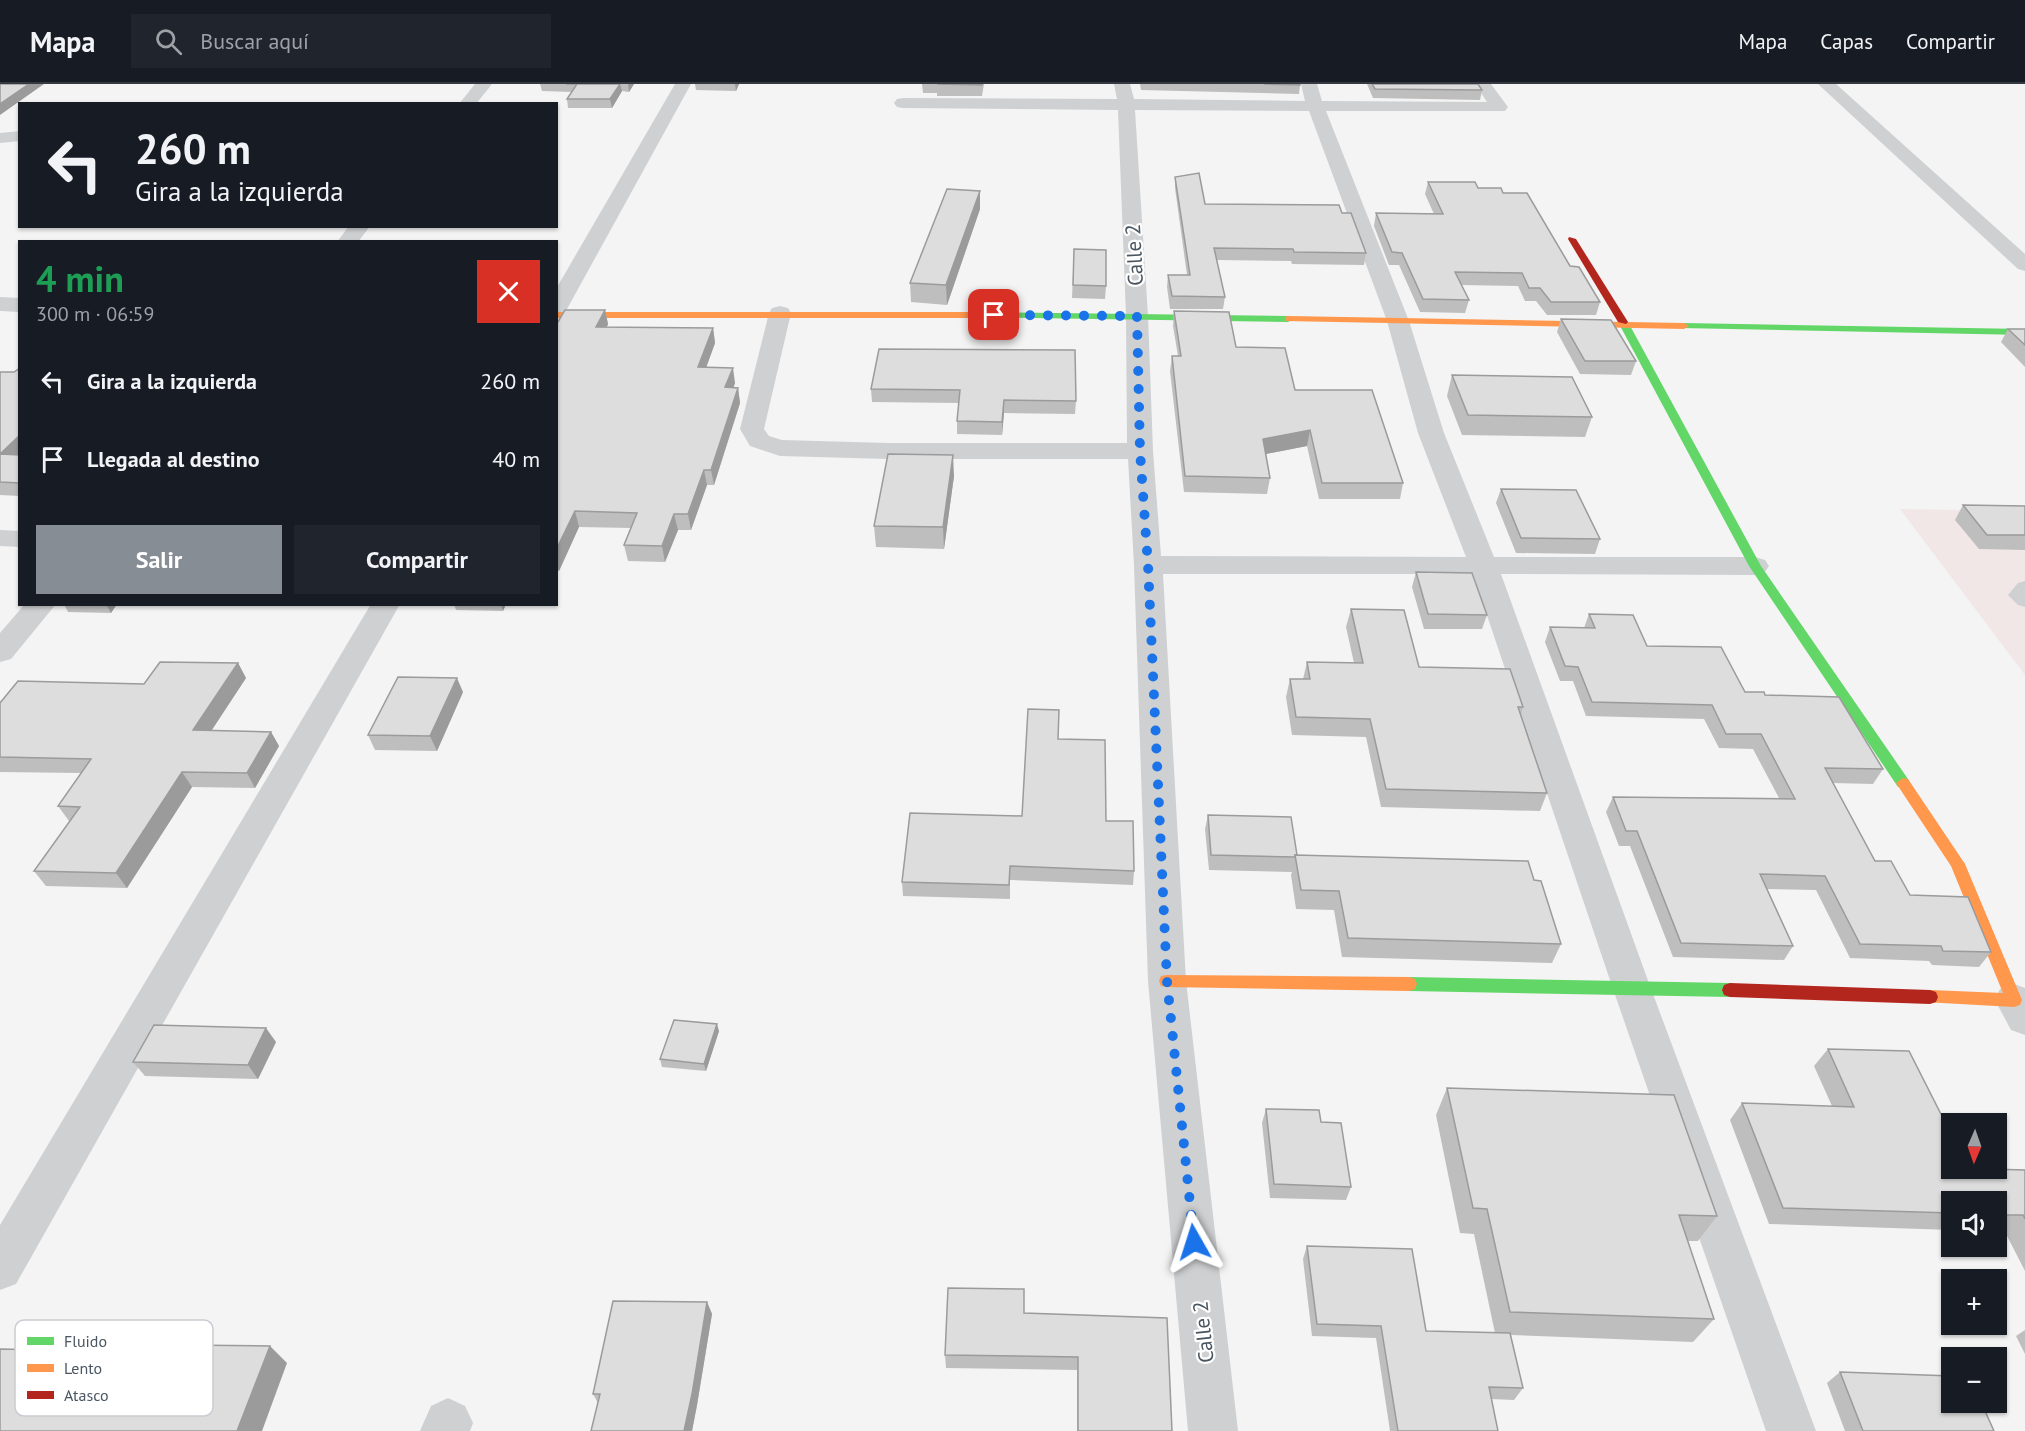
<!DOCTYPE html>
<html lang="es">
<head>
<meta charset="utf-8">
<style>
	body { margin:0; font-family:"PT Sans",sans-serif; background:#20242c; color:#f1f3f6; height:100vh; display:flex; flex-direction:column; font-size:22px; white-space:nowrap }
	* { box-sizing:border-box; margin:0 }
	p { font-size:20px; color:#9ea1a6 }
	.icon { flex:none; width:33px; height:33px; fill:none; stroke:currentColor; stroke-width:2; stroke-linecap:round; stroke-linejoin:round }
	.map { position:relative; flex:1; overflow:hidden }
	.panel { position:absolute; left:18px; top:156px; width:540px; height:366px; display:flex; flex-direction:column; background:#171b24; border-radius:0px; box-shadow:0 2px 4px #0004 }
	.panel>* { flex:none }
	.banner { position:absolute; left:18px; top:18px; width:540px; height:126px; border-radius:0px; box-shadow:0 2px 4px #0004; background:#171b24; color:#f1f3f6; overflow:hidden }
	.needle { width:39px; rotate:182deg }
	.fabs { position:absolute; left:1941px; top:1029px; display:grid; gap:12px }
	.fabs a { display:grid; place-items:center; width:66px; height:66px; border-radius:0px; background:#171b24; box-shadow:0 2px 4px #0004; font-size:30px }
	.pin { position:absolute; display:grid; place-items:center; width:51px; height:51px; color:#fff; margin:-26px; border-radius:12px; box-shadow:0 3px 9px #0006 }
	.me { position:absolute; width:66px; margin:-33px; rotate:354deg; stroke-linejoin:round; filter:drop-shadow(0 0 4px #0008) }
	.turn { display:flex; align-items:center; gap:21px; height:126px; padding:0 18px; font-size:27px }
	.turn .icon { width:78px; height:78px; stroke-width:2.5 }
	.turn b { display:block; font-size:42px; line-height:51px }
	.round { display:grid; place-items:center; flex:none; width:63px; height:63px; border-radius:0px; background:#20242c }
	.summary { display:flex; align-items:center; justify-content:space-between; height:102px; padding:0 18px }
	h1 { font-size:36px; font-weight:700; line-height:45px; color:#1e9e55 }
	.button { display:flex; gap:12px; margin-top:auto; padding:12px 18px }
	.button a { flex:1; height:69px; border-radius:0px; background:#868d94; color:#fff; font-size:24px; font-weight:700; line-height:69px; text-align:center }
	.button a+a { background:#20242c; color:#f1f3f6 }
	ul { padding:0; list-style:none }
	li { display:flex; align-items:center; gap:18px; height:78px; padding:0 18px }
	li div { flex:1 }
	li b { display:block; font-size:22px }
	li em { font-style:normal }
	header { display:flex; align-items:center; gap:36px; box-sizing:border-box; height:84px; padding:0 30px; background:#171b24; border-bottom:2px solid #363941 }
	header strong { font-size:28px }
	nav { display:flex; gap:33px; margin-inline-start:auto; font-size:21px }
	.search { width:420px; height:54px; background:#20242c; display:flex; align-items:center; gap:15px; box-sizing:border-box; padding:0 21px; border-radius:0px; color:#9ea1a6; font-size:22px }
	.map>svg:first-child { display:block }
	.medical { fill:#f1e7e6 }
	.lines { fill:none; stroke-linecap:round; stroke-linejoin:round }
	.lane { fill:#ced0d2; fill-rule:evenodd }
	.street { fill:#ced0d2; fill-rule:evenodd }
	.fast { fill:#63d668; fill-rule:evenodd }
	.slow { fill:#ff974d; fill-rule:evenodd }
	.jam { fill:#b3261e; fill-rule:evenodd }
	.wall { fill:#bebebf }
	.shaded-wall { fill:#9b9b9b }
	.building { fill:#ddddde; stroke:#9b9b9b; stroke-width:1.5 }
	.route { stroke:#1a73e8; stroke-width:10; stroke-dasharray:0 18 }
	.labels { text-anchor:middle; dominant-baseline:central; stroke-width:4.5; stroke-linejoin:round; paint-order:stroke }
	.street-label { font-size:21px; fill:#4a5661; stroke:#fff }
	.key { fill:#fff; stroke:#c9ccd0; stroke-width:1.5 }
	.key-label { font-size:16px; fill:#4a5661 }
</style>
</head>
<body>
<header>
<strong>Mapa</strong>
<div class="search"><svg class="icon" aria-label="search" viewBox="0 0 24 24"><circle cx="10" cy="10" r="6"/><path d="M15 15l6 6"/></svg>Buscar aquí</div>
<nav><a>Mapa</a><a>Capas</a><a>Compartir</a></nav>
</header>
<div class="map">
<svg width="2025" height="1347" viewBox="0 0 2025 1347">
	<rect width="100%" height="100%" fill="#f4f4f4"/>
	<!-- medical -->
	<polygon class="medical" points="1900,425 2025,427 2025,591"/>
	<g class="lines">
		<!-- lane -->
		<polygon class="lane" points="2025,497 2025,523 2018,521 2008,511 2018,499"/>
		<!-- street -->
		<g class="street">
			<polygon points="475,0 492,0 476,20 459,20"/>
			<polygon points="675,0 691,0 567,225 564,230 556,231 556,205"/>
			<path d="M1114 0H1130L1134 15 1305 17 1301 0H1317L1322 17 1487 18 1475 0H1491L1508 23 1505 27H1326L1409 237 1444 349 1494 473H1755L1765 476 1769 482 1765 488 1755 491 1501 490 1650 902 1816 1347H1766L1612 902 1473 490H1163L1186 897 1238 1347H1188L1148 897 1134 481 1128 375H888L780 372 750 362 740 345 769 229 772 224 780 222 788 224 791 229 764 345 769 352 782 356 888 359H1127L1126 232 1118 26 903 24 897 23 894 19 897 15 903 14 1117 15ZM1135 26 1309 27 1387 237 1418 349 1466 473 1161 472 1153 367 1148 232Z"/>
			<polygon points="1818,0 1836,0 2025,170 2025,187 2018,185"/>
			<polygon points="20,47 20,57 0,59 0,49"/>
			<polygon points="349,142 370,142 358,158 337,158"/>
			<polygon points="0,213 20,214 20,228 0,227"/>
			<polygon points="0,446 20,447 20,463 0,462"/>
			<polygon points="25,520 56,520 11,575 0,578 0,549"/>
			<polygon points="371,520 400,520 16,1200 0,1206 0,1141"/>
			<polygon points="2014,900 2025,904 2025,951 2011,946 1995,916 2000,905"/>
			<polygon points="448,1314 465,1322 473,1339 470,1347 420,1347 431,1322"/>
		</g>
		<!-- fast -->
		<g class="fast">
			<polygon points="975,228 1288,232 1293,235 1288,238 972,233 970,231"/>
			<polygon points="1623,235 1628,238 1761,482 1908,695 1910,699 1908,703 1898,703 1749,482 1618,238"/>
			<polygon points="1684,239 2025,245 2025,251 1681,244 1679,242"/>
			<polygon points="1409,893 1730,899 1736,901 1738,906 1736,911 1730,913 1409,907 1403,905 1401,900 1403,895"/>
		</g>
		<!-- slow -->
		<g class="slow">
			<polygon points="556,228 975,228 980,231 975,234 556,234"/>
			<polygon points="1288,232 1684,239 1689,242 1684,245 1285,237 1285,233"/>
			<polygon points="1903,694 1908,695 1965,780 2022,916 2020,921 2014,923 1924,918 1922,913 1924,908 1930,906 2003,909 1951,782 1896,699"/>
			<polygon points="1167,891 1409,893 1415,895 1417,900 1415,905 1409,907 1167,903 1161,902 1159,897 1161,892"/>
		</g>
		<!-- jam -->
		<g class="jam">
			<polygon points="1569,153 1576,155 1628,238 1626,240 1618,238 1568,155"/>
			<polygon points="1730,899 1930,906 1936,908 1938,913 1936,918 1930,920 1730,913 1724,911 1722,906 1724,901"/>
		</g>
	</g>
	<!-- wall -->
	<g class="wall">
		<polygon points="540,0 634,0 629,8 622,7 612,24 568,24 567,15 572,8 542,7"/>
		<polygon points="695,0 739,0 736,7 696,6"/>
		<polygon points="922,0 984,0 982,12 937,12 937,9 923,9"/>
		<polygon points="1140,0 1300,0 1300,1 1299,10 1141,6"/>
		<polygon points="1367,0 1478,0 1482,6 1480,16 1373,14"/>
		<polygon points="1175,93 1205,120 1342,129 1366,169 1364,181 1292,180 1291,177 1217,176 1225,213 1223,225 1170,225 1167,203 1168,191 1187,191 1175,104"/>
		<polygon points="1428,98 1478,104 1503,109 1570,182 1600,218 1596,231 1547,231 1536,217 1525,217 1518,202 1461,201 1469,216 1465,229 1420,228 1399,181 1389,181 1374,142 1376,129 1434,130 1425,110"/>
		<polygon points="980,125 947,221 911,218 910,199"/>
		<polygon points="1074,165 1106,202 1105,215 1072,214"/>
		<polygon points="605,226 608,240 607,243 713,244 715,259 706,283 735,299 733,304 738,304 740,319 714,401 707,401 691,446 678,446 665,478 628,477 624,461 631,444 579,443 559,487 556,487 556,241"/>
		<polygon points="1174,227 1236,263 1295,306 1403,399 1400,415 1319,415 1307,362 1266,370 1270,394 1267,410 1184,408 1170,287 1172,272 1178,272 1173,242"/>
		<polygon points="1561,235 1636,277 1631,291 1580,290 1557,248"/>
		<polygon points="2008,245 2025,245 2025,283 2001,258"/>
		<polygon points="879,265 1076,317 1075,330 1004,329 1002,351 957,350 957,337 959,319 872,318 871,305"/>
		<polygon points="20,284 20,412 0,411 0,288 14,288"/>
		<polygon points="1452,291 1592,333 1585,353 1462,351 1447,312"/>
		<polygon points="954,392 944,465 876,463 874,442"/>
		<polygon points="1501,405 1600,455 1595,470 1516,469 1496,419"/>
		<polygon points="1963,421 2025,422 2025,466 1979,465 1955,436"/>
		<polygon points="1416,488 1487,531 1482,545 1424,545 1412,503"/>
		<polygon points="64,520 117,520 111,529 68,528"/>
		<polygon points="454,520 506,520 503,527 456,526"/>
		<polygon points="1351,525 1419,583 1523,623 1521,630 1547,709 1540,727 1381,723 1366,653 1292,651 1286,613 1290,595 1303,595 1307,578 1354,579 1346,543"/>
		<polygon points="1589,530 1647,562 1745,608 1765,611 1883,685 1873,700 1833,699 1875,777 1910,811 1991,868 1979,883 1932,881 1929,877 1850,874 1816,806 1767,805 1793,862 1784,876 1673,873 1630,762 1619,762 1606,728 1613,713 1779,714 1753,665 1719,664 1704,635 1586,632 1573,597 1560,597 1545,558 1550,543 1584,544"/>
		<polygon points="238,579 246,594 211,647 271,648 279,662 255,704 192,703 127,804 46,802 34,787 70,737 69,737 58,722 81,689 0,688 0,619 144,600"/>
		<polygon points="463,608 437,667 375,666 368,651"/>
		<polygon points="1058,655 1106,737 1134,787 1133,801 1010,796 1010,815 903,812 902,798 1022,732"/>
		<polygon points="1208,731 1297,771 1534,796 1561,860 1552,879 1342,873 1334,826 1296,825 1291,791 1292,788 1209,786 1205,745"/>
		<polygon points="719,947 706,987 662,983 660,975"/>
		<polygon points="276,958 258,995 145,992 133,978"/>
		<polygon points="1828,965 1952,1084 2025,1086 2025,1187 2005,1148 1996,1147 1996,1118 1952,1118 1952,1146 1769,1140 1730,1036 1742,1019 1832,1022 1814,982"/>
		<polygon points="1447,1004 1717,1132 1698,1157 1688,1157 1714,1235 1693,1258 1511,1251 1523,1304 1514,1316 1491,1315 1498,1347 1390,1347 1376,1254 1312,1252 1303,1175 1307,1162 1426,1247 1495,1249 1474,1150 1460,1149 1436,1031"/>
		<polygon points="1266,1025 1321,1038 1351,1103 1346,1116 1270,1114 1262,1039"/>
		<polygon points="707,1218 712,1230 697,1321 692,1347 591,1347 598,1319 593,1310"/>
		<polygon points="1024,1229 1172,1347 1077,1347 1077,1286 946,1284 945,1271"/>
		<polygon points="2025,1246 2025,1270 2016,1252"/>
		<polygon points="1840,1288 1994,1347 1845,1347 1827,1299"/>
	</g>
	<!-- shaded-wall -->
	<g class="shaded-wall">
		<polygon points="29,0 44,0 0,31 0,20"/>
		<polygon points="620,0 622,7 612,24 610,15"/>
		<polygon points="628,0 634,0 629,8"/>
		<polygon points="735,0 739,0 736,7"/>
		<polygon points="980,107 980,125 947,221 946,201"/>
		<polygon points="605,226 608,240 600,257 596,243"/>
		<polygon points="713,244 715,259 701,298 698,283"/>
		<polygon points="733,284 735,299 728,319 725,303"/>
		<polygon points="738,304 740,319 714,401 711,386"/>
		<polygon points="1004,316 1004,329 1002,351 1002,338"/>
		<polygon points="1310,346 1307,362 1261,371 1263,355"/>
		<polygon points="20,351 20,371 0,370"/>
		<polygon points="953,371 954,392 944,465 943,443"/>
		<polygon points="704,386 707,401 691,446 688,430"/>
		<polygon points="575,427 579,443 559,487 556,480 556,466"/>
		<polygon points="674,430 678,446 665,478 662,462"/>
		<polygon points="106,520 117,520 111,529"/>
		<polygon points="501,520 506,520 503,527"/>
		<polygon points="238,579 246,594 202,661 193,646"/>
		<polygon points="457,594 463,608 437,667 430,652"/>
		<polygon points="271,648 279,662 255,704 247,689"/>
		<polygon points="182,688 192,703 127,804 116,789"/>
		<polygon points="717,940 719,947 706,987 704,980"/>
		<polygon points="266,944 276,958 258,995 248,981"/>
		<polygon points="707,1218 712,1230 697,1321 692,1347 684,1347"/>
		<polygon points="270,1262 287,1279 262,1347 237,1347"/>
	</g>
	<!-- building -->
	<g class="building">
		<polygon points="0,0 29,0 0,20"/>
		<polygon points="566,0 620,0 610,15 567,15 577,0"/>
		<polygon points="937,0 982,0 982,1"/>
		<polygon points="1264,0 1300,0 1300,1"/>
		<polygon points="1372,0 1478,0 1482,6 1375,5"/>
		<polygon points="1199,89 1205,120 1339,121 1342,129 1351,129 1366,169 1294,168 1293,165 1214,164 1225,213 1172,212 1168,191 1190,191 1175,93"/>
		<polygon points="1428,98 1475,98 1478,104 1501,104 1503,109 1527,109 1570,182 1579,183 1600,218 1551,218 1540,204 1529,204 1522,189 1455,188 1469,216 1423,215 1402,169 1392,168 1376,129 1443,130"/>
		<polygon points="947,105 980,107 946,201 910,199"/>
		<polygon points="1074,165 1106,166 1106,202 1073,201"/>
		<polygon points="565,226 605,226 596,243 713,244 698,283 733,284 725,303 738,304 711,386 704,386 688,430 674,430 662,462 624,461 637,429 575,427 556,466 556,241"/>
		<polygon points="1174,227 1229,228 1236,263 1285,264 1295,306 1372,306 1403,399 1322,399 1310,346 1263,355 1270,394 1185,392 1172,272 1181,272"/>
		<polygon points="1561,235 1611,236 1636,277 1585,277"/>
		<polygon points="2008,245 2025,245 2025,261"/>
		<polygon points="879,265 1075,266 1076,317 1004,316 1002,338 957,337 960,306 871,305"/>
		<polygon points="20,284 20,351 0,370 20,371 20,399 0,398 0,288 14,288"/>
		<polygon points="1452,291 1572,293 1592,333 1468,331"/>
		<polygon points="888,370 953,371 943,443 874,442"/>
		<polygon points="1501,405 1576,406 1600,455 1521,454"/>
		<polygon points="1963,421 2025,422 2025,451 1987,451"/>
		<polygon points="1416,488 1472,489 1487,531 1428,530"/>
		<polygon points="1351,525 1404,526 1419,583 1510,585 1523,623 1518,623 1547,709 1386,705 1370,635 1296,633 1290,595 1310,595 1307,578 1363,579"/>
		<polygon points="1589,530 1633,531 1647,562 1721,563 1745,608 1764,608 1765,611 1839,613 1883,685 1825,684 1875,777 1891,777 1910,811 1968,813 1991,868 1943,867 1941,862 1860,860 1825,792 1760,790 1793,862 1681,859 1637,747 1626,747 1613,713 1795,715 1761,650 1726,650 1712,621 1592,618 1578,583 1565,582 1550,543 1595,544"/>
		<polygon points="160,578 238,579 193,646 271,648 247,689 182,688 116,789 34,787 80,723 58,722 91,675 0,673 0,619 18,597 144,600"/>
		<polygon points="398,593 457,594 430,652 368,651"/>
		<polygon points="1028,625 1059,626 1058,655 1105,656 1106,737 1133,737 1134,787 1010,782 1009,801 902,798 910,729 1022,732"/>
		<polygon points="1208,731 1291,733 1297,771 1295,771 1295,773 1211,771"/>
		<polygon points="1295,771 1528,777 1534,796 1541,797 1561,860 1348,854 1339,807 1301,806"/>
		<polygon points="674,936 717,940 704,980 660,975"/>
		<polygon points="154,941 266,944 248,981 133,978"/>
		<polygon points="1828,965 1909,967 1952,1052 1952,1084 2025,1086 2025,1135 2023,1131 1996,1131 1996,1118 1952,1118 1952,1129 1783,1124 1742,1019 1854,1023"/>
		<polygon points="1447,1004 1674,1011 1717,1132 1679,1131 1714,1235 1510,1228 1487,1125 1473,1124"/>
		<polygon points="1266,1025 1319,1026 1321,1038 1341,1039 1351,1103 1274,1100"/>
		<polygon points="1307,1162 1412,1165 1426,1247 1510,1249 1523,1304 1489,1303 1498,1347 1398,1347 1381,1242 1317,1240"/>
		<polygon points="948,1204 1024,1205 1024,1229 1167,1234 1172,1347 1078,1347 1078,1273 945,1271"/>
		<polygon points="613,1217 707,1218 692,1310 684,1347 591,1347 600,1310 593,1310"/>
		<polygon points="182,1261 270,1262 237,1347 0,1347 0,1265 179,1269"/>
		<polygon points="1840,1288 1952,1292 1952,1318 1981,1318 1994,1347 1863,1347"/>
	</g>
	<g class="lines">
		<!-- route -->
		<polyline class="route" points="994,231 1137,232 1140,367 1148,481 1167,897 1194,1158"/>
	</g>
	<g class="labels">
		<!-- street labels -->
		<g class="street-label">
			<text transform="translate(1134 171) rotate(-93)">Calle 2</text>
			<text transform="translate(1203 1248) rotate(-96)">Calle 2</text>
		</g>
	</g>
	<!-- legend -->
	<rect x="15" y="1236" width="198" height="96" rx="9" class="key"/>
	<rect x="27" y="1253" width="27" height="8" fill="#63d668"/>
	<rect x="27" y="1280" width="27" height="8" fill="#ff974d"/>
	<rect x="27" y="1307" width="27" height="8" fill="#b3261e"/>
	<g class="key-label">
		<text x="64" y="1263">Fluido</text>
		<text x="64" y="1290">Lento</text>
		<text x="64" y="1317">Atasco</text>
	</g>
</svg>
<div class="fabs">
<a><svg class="needle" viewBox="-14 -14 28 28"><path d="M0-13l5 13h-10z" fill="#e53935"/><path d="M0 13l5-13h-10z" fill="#9ea1a6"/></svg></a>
<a><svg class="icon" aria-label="sound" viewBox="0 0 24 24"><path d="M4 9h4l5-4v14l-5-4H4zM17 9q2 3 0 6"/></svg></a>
<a>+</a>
<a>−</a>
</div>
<div class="pin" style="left:994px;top:231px;background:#d93025"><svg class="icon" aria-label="arrive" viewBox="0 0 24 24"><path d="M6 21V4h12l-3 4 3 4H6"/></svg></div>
<svg class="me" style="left:1194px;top:1158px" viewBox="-20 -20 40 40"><path d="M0-17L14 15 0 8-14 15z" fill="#1a73e8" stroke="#fff" stroke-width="4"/></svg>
<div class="banner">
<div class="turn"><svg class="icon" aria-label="left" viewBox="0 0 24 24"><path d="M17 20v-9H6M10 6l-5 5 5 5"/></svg><div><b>260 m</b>Gira a la izquierda</div></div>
</div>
<section class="panel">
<div class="summary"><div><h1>4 min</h1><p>300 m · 06:59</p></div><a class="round" style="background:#d93025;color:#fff"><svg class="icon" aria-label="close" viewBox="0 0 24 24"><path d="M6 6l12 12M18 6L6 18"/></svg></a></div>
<ul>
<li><svg class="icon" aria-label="left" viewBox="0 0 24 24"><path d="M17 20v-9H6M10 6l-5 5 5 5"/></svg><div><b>Gira a la izquierda</b></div><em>260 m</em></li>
<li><svg class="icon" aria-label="arrive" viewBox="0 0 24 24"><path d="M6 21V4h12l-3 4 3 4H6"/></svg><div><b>Llegada al destino</b></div><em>40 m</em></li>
</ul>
<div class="button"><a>Salir</a><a>Compartir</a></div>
</section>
</div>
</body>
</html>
